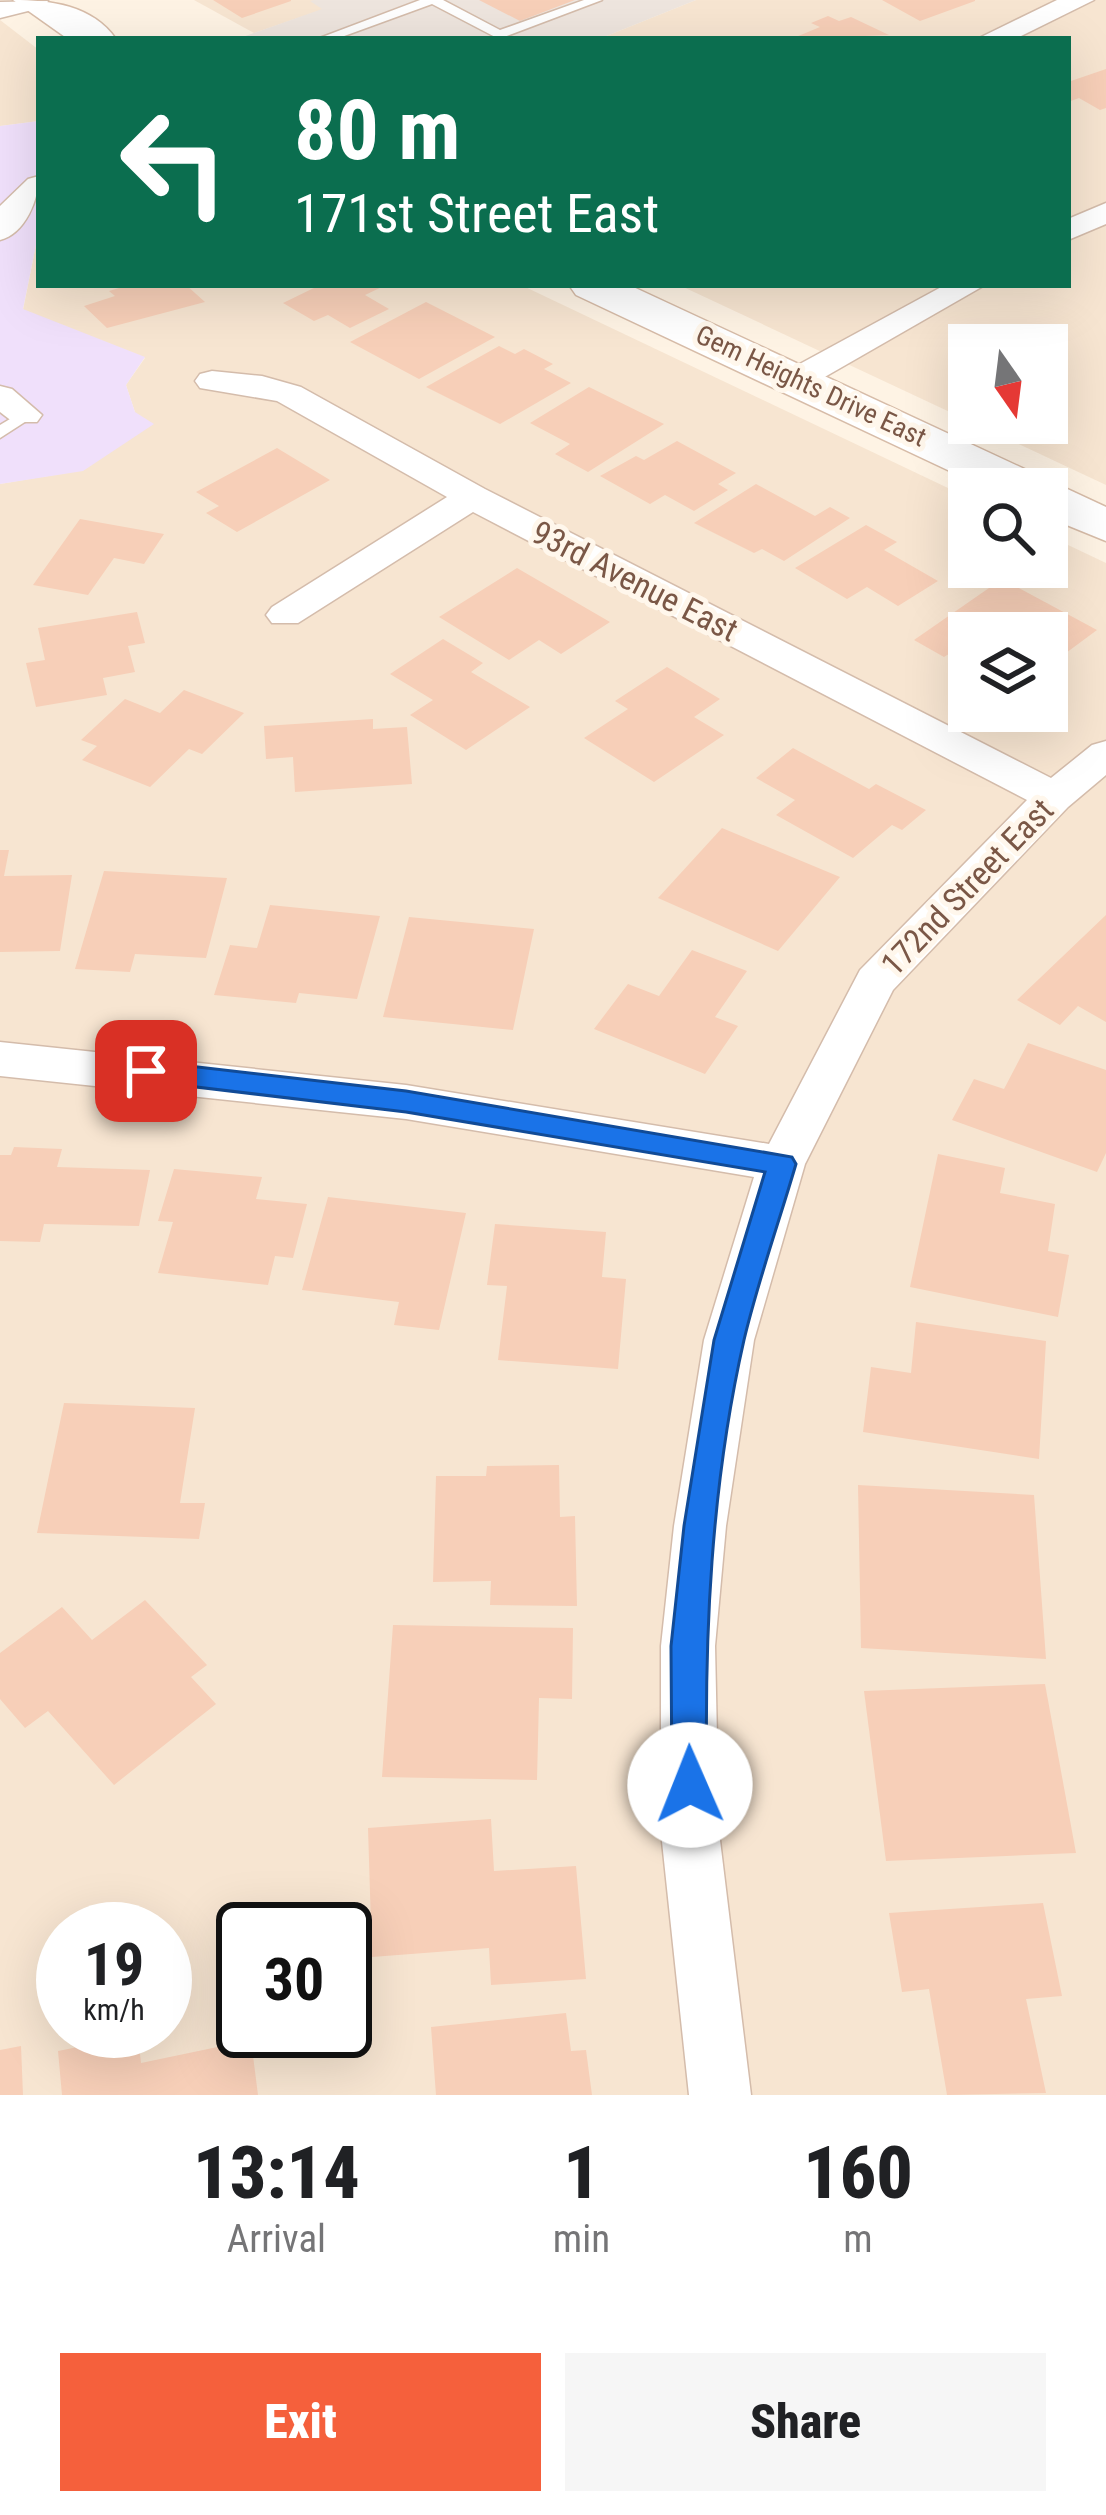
<!DOCTYPE html>
<html lang="en">
<head>
<meta charset="utf-8">
<style>
	body { margin:0; font-family:"Roboto Condensed",sans-serif; background:#f6f6f6; color:#202124; height:100vh; display:flex; flex-direction:column; font-size:45px; white-space:nowrap }
	* { box-sizing:border-box; margin:0 }
	p { font-size:39px; color:#757577 }
	.icon { flex:none; width:66px; height:66px; fill:none; stroke:currentColor; stroke-width:2; stroke-linecap:round; stroke-linejoin:round }
	.map { position:relative; height:2095px; overflow:hidden }
	.side { display:flex; flex-direction:column; background:#fff; flex:1 }
	.side>* { flex:none }
	.guide { position:absolute; left:36px; top:36px; width:1035px; height:252px; border-radius:0px; box-shadow:0 12px 48px #0002; background:#0b6e4f; color:#fff; overflow:hidden }
	.needle { width:78px; rotate:166deg }
	.tools { position:absolute; left:948px; top:324px; display:grid; gap:24px }
	.tools a { display:grid; place-items:center; width:120px; height:120px; border-radius:0px; background:#fff; box-shadow:0 12px 48px #0002; font-size:60px }
	.speed { position:absolute; left:36px; top:1902px; display:flex; gap:24px; font-size:60px; font-weight:700; text-align:center }
	.speed>* { display:grid; place-content:center; width:156px; height:156px; border-radius:50%; background:#fff; box-shadow:0 12px 48px #0002; line-height:1 }
	.speed small { font-size:30px; font-weight:400 }
	.speed .limit { border:6px solid #111; border-radius:18px; background:#fff; color:#111 }
	.pin { position:absolute; display:grid; place-items:center; width:102px; height:102px; color:#fff; margin:-51px; border-radius:24px; box-shadow:0 6px 18px #0006 }
	.me { position:absolute; width:132px; margin:-66px; rotate:359deg; stroke-linejoin:round; filter:drop-shadow(0 0 9px #0008) }
	.turn { display:flex; align-items:center; gap:42px; height:252px; padding:0 60px; font-size:54px }
	.turn .icon { width:156px; height:156px; stroke-width:2.5 }
	.turn b { display:block; font-size:84px; line-height:102px }
	.eta { display:flex; justify-content:space-evenly; align-items:center; height:204px; text-align:center }
	.eta b { font-size:72px; font-weight:800; line-height:84px }
	.cta { display:flex; gap:24px; margin-top:auto; padding:24px 60px }
	.cta a { flex:1; height:138px; border-radius:0px; background:#f5603c; color:#fff; font-size:48px; font-weight:800; line-height:138px; text-align:center }
	.cta a+a { background:#f6f6f6; color:#202124 }
	.map>svg:first-child { display:block }
	.residential { fill:#f7e5d1; fill-rule:evenodd }
	.industrial { fill:#eee5de }
	.education { fill:#f0e0fb }
	.building { fill:#f7cfb8 }
	.lines { fill:none; stroke-linecap:round; stroke-linejoin:round }
	.lane-casing { stroke:#d4bcab; stroke-width:3 }
	.street-casing { stroke:#d4bcab; stroke-width:3 }
	.secondary-casing { stroke:#d7bca8; stroke-width:3 }
	.lane { fill:#fff; fill-rule:evenodd }
	.street { fill:#fff; fill-rule:evenodd }
	.secondary { fill:#fff; fill-rule:evenodd }
	.route { fill:#1a73e8; stroke:#114b97; stroke-width:3 }
	.labels { text-anchor:middle; dominant-baseline:central; stroke-width:10; stroke-linejoin:round; paint-order:stroke }
	.far-street-label { font-size:27px; fill:#7a5746; stroke:#fff7ec }
	.street-label { font-size:33px; fill:#7a5746; stroke:#fff7ec }
</style>
</head>
<body>
<div class="map">
<svg width="1106" height="2095" viewBox="0 0 1106 2095">
	<rect width="100%" height="100%" fill="#fef3e4"/>
	<!-- residential -->
	<g class="residential">
		<polygon points="194,0 314,0 324,9 254,33"/>
		<polygon points="696,0 1106,0 1106,485 974,423 1047,423 1047,345 969,345 969,421 679,285 1068,285 1068,39 599,39"/>
		<polygon points="0,20 39,50 39,121 0,126"/>
		<path d="M39 230V285H521L969 498V567H1047V535L1106 563V2095H0V484L83 470 135 412 126 385 145 358 23 310ZM969 633H1047V711H969ZM63 1929H165V2031H63ZM243 1929H345V2031H243Z"/>
	</g>
	<!-- industrial -->
	<polygon class="industrial" points="314,0 696,0 599,39 237,39 322,9 310,1"/>
	<!-- education -->
	<polygon class="education" points="39,121 39,230 23,309 145,357 126,385 135,412 154,424 83,471 0,484 0,126"/>
	<!-- building -->
	<g class="building">
		<polygon points="213,0 291,0 291,1 242,18"/>
		<polygon points="479,0 575,0 520,21"/>
		<polygon points="882,0 975,0 975,1 920,21"/>
		<polygon points="828,16 839,21 851,17 889,35 791,39 820,27 811,23"/>
		<polygon points="1106,69 1106,108 1100,110 1079,98 1068,102 1068,82"/>
		<polygon points="129,285 186,285 205,302 107,328 84,306 115,296 109,291"/>
		<polygon points="320,285 386,285 365,295 389,309 350,328 328,315 314,321 283,303"/>
		<polygon points="426,302 495,337 419,379 350,342"/>
		<polygon points="499,346 515,354 524,349 553,364 544,369 571,383 500,424 426,387"/>
		<polygon points="589,387 664,424 588,472 555,454 570,444 530,423"/>
		<polygon points="677,441 736,473 718,484 728,490 694,511 665,495 650,504 600,476 636,456 644,460"/>
		<polygon points="277,448 330,480 237,532 206,513 219,506 196,492"/>
		<polygon points="756,484 815,516 830,507 850,518 784,561 762,549 754,553 694,523"/>
		<polygon points="80,519 164,534 144,564 114,558 88,595 33,585"/>
		<polygon points="866,525 897,542 884,550 938,581 898,606 867,587 847,599 795,568"/>
		<polygon points="517,568 610,622 561,654 539,640 509,660 439,617"/>
		<polygon points="1002,579 1097,630 1047,667 1047,633 969,633 969,655 957,649 944,657 914,640"/>
		<polygon points="137,612 145,643 128,646 135,672 103,678 107,695 36,707 26,663 45,660 38,628"/>
		<polygon points="443,639 483,663 471,672 530,707 466,750 410,715 433,700 390,674"/>
		<polygon points="667,667 720,699 694,717 724,735 654,782 584,738 628,709 615,701"/>
		<polygon points="184,690 244,713 202,754 189,749 150,787 82,760 97,746 81,740 125,699 160,713"/>
		<polygon points="373,719 373,729 407,727 412,784 295,792 293,757 266,759 264,726"/>
		<polygon points="793,748 869,789 876,784 926,810 902,830 892,825 853,858 776,815 795,800 756,778"/>
		<polygon points="722,828 840,877 778,951 658,898"/>
		<polygon points="0,850 9,850 4,876 72,875 60,951 0,952"/>
		<polygon points="104,871 227,878 206,958 135,954 130,972 75,969"/>
		<polygon points="270,905 380,916 357,999 299,993 296,1003 214,995 230,945 257,948"/>
		<polygon points="1106,915 1106,1022 1078,1006 1060,1025 1017,1000"/>
		<polygon points="409,917 534,929 513,1030 383,1017"/>
		<polygon points="692,950 747,971 715,1017 738,1026 705,1074 594,1029 628,984 659,996"/>
		<polygon points="1028,1043 1106,1070 1106,1153 1097,1172 952,1120 974,1079 1004,1089"/>
		<polygon points="14,1147 62,1149 57,1167 150,1170 139,1226 44,1224 40,1242 0,1241 0,1155 11,1155"/>
		<polygon points="938,1154 1005,1168 1000,1193 1055,1204 1048,1251 1069,1255 1058,1317 910,1287"/>
		<polygon points="174,1169 262,1177 256,1199 307,1204 293,1258 275,1256 268,1285 158,1273 173,1222 158,1221"/>
		<polygon points="328,1197 466,1213 439,1330 394,1325 399,1302 302,1290"/>
		<polygon points="495,1224 606,1232 602,1277 626,1279 618,1369 498,1360 507,1286 487,1285"/>
		<polygon points="916,1322 1046,1341 1039,1459 863,1432 871,1367 911,1373"/>
		<polygon points="64,1403 195,1408 180,1503 205,1503 199,1539 37,1533"/>
		<polygon points="559,1465 560,1517 575,1516 577,1606 490,1605 491,1581 433,1582 436,1476 486,1476 487,1466"/>
		<polygon points="858,1485 1034,1495 1046,1659 861,1648"/>
		<polygon points="145,1600 207,1665 191,1677 216,1704 114,1785 48,1711 25,1728 0,1699 0,1653 62,1607 92,1640"/>
		<polygon points="393,1625 573,1628 572,1699 539,1698 537,1780 382,1777"/>
		<polygon points="1045,1684 1076,1853 886,1861 864,1691"/>
		<polygon points="491,1819 494,1871 576,1866 586,1979 491,1985 489,1948 372,1957 368,1828"/>
		<polygon points="1043,1903 1062,1996 1026,1999 1046,2093 947,2095 929,1989 902,1992 889,1913"/>
		<polygon points="566,2013 571,2051 586,2050 592,2095 436,2095 431,2027"/>
		<polygon points="138,2035 141,2063 251,2040 258,2095 62,2095 58,2051"/>
		<polygon points="21,2046 23,2095 0,2095 0,2050"/>
	</g>
	<g class="lines">
		<!-- lane casing -->
		<g class="lane-casing">
			<g id="lane">
				<polygon points="420,0 443,0 500,30 584,0 602,0 499,39 432,4 336,39 317,39"/>
				<polygon points="25,410 33,415 31,418 0,438 0,425"/>
			</g>
		</g>
		<!-- street casing -->
		<g class="street-casing">
			<g id="street">
				<polygon points="1057,0 1094,0 1015,39 977,39"/>
				<polygon points="48,1 44,7 0,18 0,2"/>
				<path d="M39 176C39 199 25 234 0 240V206L28 179Z"/>
				<polygon points="1106,203 1106,224 1068,240 1068,219"/>
				<polygon points="945,285 985,285 809,386 785,386 780,379 785,372"/>
				<polygon points="212,371 262,376 301,387 485,489 1051,778 1092,745 1106,741 1106,775 1068,807 893,990 805,1164 754,1340 726,1526 715,1646 719,1832 751,2095 689,2095 661,1832 661,1646 674,1526 704,1340 754,1177 406,1119 0,1076 0,1042 406,1085 769,1144 860,970 1027,800 473,512 298,623 272,623 266,615 272,607 447,497 277,401 200,388 195,381 200,374"/>
				<polygon points="0,386 12,389 42,415 37,422 13,422 0,412"/>
			</g>
		</g>
		<!-- secondary casing -->
		<g class="secondary-casing">
			<g id="secondary">
				<path d="M13 0C50 0 92 5 116 39H68Z"/>
				<polygon points="569,285 629,285 1106,507 1106,541 1047,517 1047,489 988,489 576,295"/>
			</g>
		</g>
		<!-- lane -->
		<use href="#lane" class="lane"/>
		<!-- street -->
		<use href="#street" class="street"/>
		<!-- secondary -->
		<use href="#secondary" class="secondary"/>
	</g>
	<!-- route -->
	<path class="route" d="M146 1061 406 1091 792 1157 796 1164C779 1222 758 1281 744 1340 711 1485 704 1637 707 1785L702 1797 690 1801 677 1797 672 1785 671 1646 684 1526 714 1340 765 1172 406 1112 146 1081 132 1071Z"/>
	<g class="labels">
		<!-- far-street labels -->
		<g class="far-street-label">
			<text transform="translate(811 386) rotate(25)">Gem Heights Drive East</text>
		</g>
		<!-- street labels -->
		<g class="street-label">
			<text transform="translate(635 581) rotate(27)">93rd Avenue East</text>
			<text transform="translate(967 887) rotate(-46)">172nd Street East</text>
		</g>
	</g>
</svg>
<div class="tools">
<a><svg class="needle" viewBox="-14 -14 28 28"><path d="M0-13l5 13h-10z" fill="#e53935"/><path d="M0 13l5-13h-10z" fill="#757577"/></svg></a>
<a><svg class="icon" aria-label="search" viewBox="0 0 24 24"><circle cx="10" cy="10" r="6"/><path d="M15 15l6 6"/></svg></a>
<a><svg class="icon" aria-label="layers" viewBox="0 0 24 24"><path d="M12 4l9 5-9 5-9-5zM3 14l9 5 9-5"/></svg></a>
</div>
<div class="speed"><div>19<small>km/h</small></div><div class="limit">30</div></div>
<div class="pin" style="left:146px;top:1071px;background:#d93025"><svg class="icon" aria-label="arrive" viewBox="0 0 24 24"><path d="M6 21V4h12l-3 4 3 4H6"/></svg></div>
<svg class="me" style="left:690px;top:1785px" viewBox="-20 -20 40 40"><circle r="19" fill="#fff"/><path d="M0-13L10 11 0 6-10 11z" fill="#1a73e8"/></svg>
<div class="guide">
<div class="turn"><svg class="icon" aria-label="left" viewBox="0 0 24 24"><path d="M17 20v-9H6M10 6l-5 5 5 5"/></svg><div><b>80 m</b>171st Street East</div></div>
</div>
</div>
<section class="side">
<div class="eta">
<div><b>13:14</b><p>Arrival</p></div>
<div><b>1</b><p>min</p></div>
<div><b>160</b><p>m</p></div>
</div>
<div class="cta"><a>Exit</a><a>Share</a></div>
</section>
</body>
</html>
